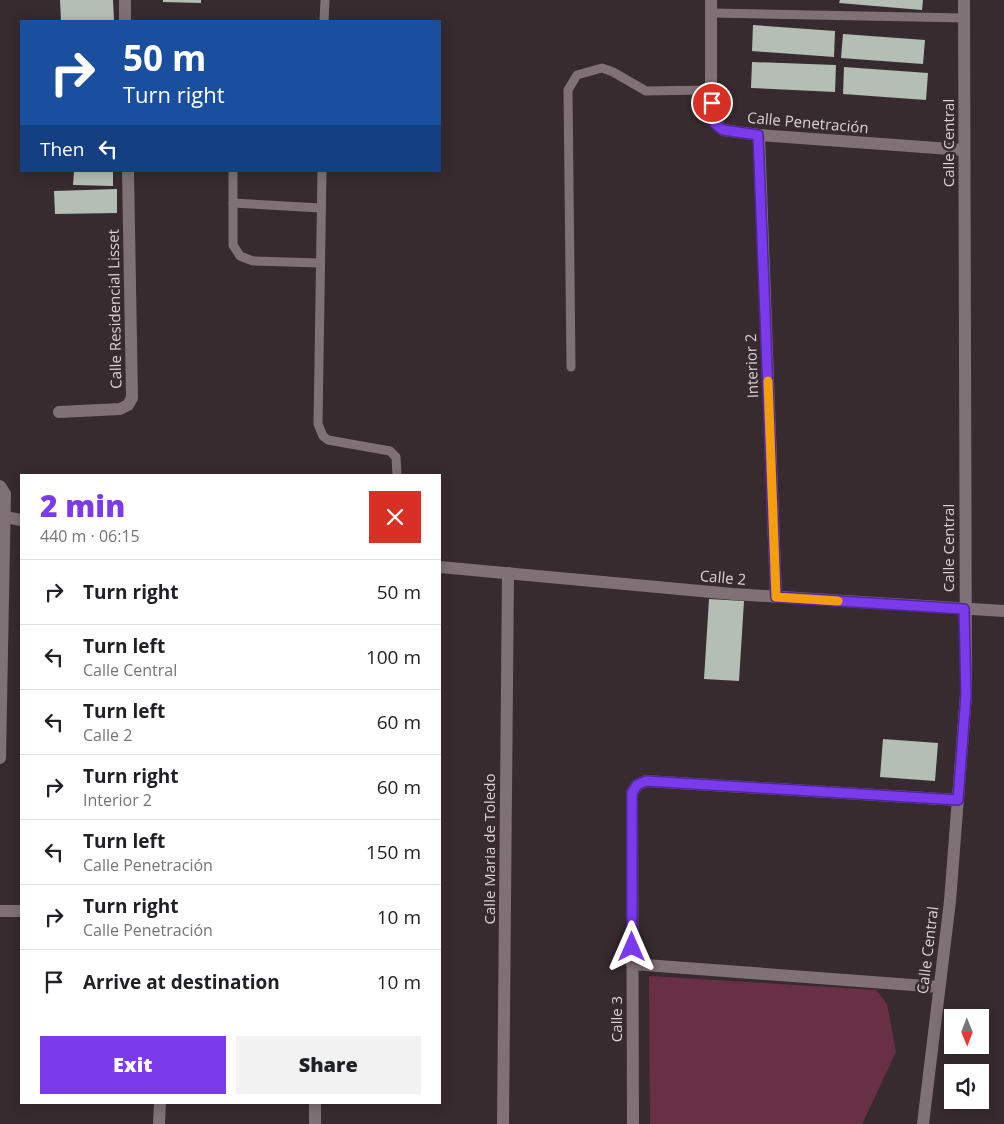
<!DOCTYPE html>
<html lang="en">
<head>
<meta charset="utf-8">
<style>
	body { margin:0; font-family:"Open Sans",sans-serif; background:#f2f2f2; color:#202124; height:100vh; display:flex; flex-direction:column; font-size:19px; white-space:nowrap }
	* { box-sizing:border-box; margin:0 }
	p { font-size:16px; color:#757577 }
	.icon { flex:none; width:28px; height:28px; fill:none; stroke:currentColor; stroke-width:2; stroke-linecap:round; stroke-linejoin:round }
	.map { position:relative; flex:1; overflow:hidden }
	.drawer { position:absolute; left:20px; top:474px; width:421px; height:630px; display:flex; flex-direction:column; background:#fff; border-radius:0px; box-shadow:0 2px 12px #0003 }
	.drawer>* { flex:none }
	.guide { position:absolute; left:20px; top:20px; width:421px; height:152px; border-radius:0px; box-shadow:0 2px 12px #0003; background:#1a4fa0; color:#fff; overflow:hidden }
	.needle { width:32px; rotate:179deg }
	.fabs { position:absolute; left:944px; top:1009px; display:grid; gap:10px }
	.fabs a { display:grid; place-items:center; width:45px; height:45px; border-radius:0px; background:#fff; box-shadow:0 2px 12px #0003; font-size:25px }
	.pin { position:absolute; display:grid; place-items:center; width:42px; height:42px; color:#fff; margin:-21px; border:2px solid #fff; border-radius:50%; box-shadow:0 1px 5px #0007 }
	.me { position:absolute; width:55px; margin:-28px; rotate:0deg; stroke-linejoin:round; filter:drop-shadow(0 0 4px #0008) }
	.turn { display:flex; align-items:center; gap:18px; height:105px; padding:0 20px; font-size:22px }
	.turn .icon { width:65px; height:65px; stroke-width:2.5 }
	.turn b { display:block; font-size:35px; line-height:42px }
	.then { display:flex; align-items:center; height:48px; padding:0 20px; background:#0003; gap:10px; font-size:19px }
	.round { display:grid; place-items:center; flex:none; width:52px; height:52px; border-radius:0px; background:#f2f2f2 }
	.overview { display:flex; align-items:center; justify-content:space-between; height:85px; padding:0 20px }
	h1 { font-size:30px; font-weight:800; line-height:38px; color:#7c3aed }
	.action { display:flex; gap:10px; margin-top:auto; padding:10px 20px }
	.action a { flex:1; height:58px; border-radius:0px; background:#7c3aed; color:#fff; font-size:20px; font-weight:800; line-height:58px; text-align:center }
	.action a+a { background:#f2f2f2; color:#202124 }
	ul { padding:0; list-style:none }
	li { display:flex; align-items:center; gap:15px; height:65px; padding:0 20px; border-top:1px solid #e0e0e0 }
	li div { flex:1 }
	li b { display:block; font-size:19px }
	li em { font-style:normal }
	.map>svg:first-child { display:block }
	.green { fill:#693045 }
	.building { fill:#b3beb5 }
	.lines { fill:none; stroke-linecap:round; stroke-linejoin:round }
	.service { stroke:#7f7175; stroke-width:9 }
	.minor { stroke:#7f7175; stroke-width:12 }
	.route-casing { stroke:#51269a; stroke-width:12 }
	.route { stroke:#7c3aed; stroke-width:9 }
	.slow { stroke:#f59e0b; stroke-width:9 }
	.labels { text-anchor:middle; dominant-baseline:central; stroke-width:5; stroke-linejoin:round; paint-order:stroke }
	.street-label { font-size:15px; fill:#dad3d5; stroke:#372b2f }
</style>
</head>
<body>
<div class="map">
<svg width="1004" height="1124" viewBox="0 0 1004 1124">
	<rect width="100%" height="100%" fill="#372b2f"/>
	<!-- green -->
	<polygon class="green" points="649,976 876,990 887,1004 896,1052 862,1124 650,1124"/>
	<!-- building -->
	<g class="building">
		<polygon points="60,0 113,0 114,21 61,21"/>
		<polygon points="163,0 201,0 201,3 163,2"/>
		<polygon points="840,0 923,0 922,10 839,3"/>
		<polygon points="753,25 835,31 834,57 752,51"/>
		<polygon points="843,34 925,40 923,64 841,58"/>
		<polygon points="752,62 836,65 835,92 751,88"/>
		<polygon points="844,67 928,73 926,100 843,94"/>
		<polygon points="74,171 113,171 113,186 73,185"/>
		<polygon points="117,189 117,213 55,214 54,191"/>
		<polygon points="709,599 744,601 739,681 704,679"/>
		<polygon points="883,739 938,743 935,781 880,777"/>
	</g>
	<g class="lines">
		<!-- service -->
		<g class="service">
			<polyline points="711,13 964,18"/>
			<polyline points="324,21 325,0"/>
			<polyline points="233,171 233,245 240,256 253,261 320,263"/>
			<polyline points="322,171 318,424 323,436 328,440 390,451 396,457 397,475"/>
			<polyline points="233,203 321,208"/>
			<polyline points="571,367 568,90 577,75 602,68 613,72 646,91 711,90"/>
		</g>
		<!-- minor -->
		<g class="minor">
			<polyline points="125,0 125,21"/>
			<polyline points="711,0 711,90 713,115 715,123 723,130 759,135 964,150"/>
			<polyline points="759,135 776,597"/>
			<polyline points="59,412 120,409 128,405 132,398 128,171"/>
			<polyline points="0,486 5,494 0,758"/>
			<polyline points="5,517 21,520"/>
			<polyline points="440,567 733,594 1004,611"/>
			<polyline points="0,911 21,911"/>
			<polyline points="632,964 939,987"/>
			<polyline points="315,1102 315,1124"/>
			<polyline points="159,1124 160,1102"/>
			<polyline points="503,1124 508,573"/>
			<polyline points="633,1124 632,793 637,785 646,781 958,800"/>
			<polyline points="923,1124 950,901 966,695 964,0"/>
		</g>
	</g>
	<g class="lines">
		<!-- route casing -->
		<g class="route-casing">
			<polyline id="route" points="632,947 632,793 637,785 646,781 958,800 966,695 964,609 776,597 758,135 723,130 715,124 712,103"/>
		</g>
		<!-- route -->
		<use href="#route" class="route"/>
		<!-- slow -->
		<polyline class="slow" points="768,381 776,597 838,601"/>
	</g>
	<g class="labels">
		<!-- street labels -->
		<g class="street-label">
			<text transform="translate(808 122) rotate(5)">Calle Penetración</text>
			<text transform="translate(948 143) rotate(-90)">Calle Central</text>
			<text transform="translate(114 309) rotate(-91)">Calle Residencial Lisset</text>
			<text transform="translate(751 366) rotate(-92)">Interior 2</text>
			<text transform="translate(948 548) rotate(-90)">Calle Central</text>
			<text transform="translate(723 577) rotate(5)">Calle 2</text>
			<text transform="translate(489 849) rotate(-90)">Calle Maria de Toledo</text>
			<text transform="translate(927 950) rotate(-83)">Calle Central</text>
			<text transform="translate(616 1019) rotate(-90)">Calle 3</text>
		</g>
	</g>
</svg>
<div class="fabs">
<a><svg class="needle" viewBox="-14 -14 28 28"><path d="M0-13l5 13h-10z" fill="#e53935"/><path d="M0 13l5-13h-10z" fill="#757577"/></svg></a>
<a><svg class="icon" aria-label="sound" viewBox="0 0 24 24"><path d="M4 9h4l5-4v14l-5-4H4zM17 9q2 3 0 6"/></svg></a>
</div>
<div class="pin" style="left:712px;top:103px;background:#d93025"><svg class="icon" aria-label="arrive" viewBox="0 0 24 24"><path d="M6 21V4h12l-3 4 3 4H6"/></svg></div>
<svg class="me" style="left:632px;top:947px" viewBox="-20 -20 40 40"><path d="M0-17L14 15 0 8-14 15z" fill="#7c3aed" stroke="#fff" stroke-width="4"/></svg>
<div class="guide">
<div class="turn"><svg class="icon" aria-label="right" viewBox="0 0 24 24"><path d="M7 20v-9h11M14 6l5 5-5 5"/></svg><div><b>50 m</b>Turn right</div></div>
<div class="then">Then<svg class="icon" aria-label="left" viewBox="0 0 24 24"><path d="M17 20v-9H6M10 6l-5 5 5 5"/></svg></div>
</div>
<section class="drawer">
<div class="overview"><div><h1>2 min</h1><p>440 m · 06:15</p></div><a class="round" style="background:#d93025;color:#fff"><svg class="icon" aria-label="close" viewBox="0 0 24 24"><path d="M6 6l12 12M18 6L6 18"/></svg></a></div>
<ul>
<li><svg class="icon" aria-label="right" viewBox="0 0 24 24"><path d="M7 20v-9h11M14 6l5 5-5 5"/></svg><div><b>Turn right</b></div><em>50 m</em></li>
<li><svg class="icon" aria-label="left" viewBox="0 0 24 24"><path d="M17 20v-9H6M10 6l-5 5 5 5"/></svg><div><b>Turn left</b><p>Calle Central</p></div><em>100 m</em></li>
<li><svg class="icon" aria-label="left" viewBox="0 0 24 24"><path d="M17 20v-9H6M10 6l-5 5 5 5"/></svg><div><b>Turn left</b><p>Calle 2</p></div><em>60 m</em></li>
<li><svg class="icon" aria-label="right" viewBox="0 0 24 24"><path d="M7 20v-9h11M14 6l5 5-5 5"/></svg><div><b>Turn right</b><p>Interior 2</p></div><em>60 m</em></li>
<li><svg class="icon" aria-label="left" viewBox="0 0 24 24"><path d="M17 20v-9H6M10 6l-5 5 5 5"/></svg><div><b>Turn left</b><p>Calle Penetración</p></div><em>150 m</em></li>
<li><svg class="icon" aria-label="right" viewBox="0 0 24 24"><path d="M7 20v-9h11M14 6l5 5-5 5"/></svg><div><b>Turn right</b><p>Calle Penetración</p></div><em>10 m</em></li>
<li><svg class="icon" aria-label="arrive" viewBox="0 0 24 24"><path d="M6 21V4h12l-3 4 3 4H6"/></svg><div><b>Arrive at destination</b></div><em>10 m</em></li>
</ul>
<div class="action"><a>Exit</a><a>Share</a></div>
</section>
</div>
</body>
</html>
